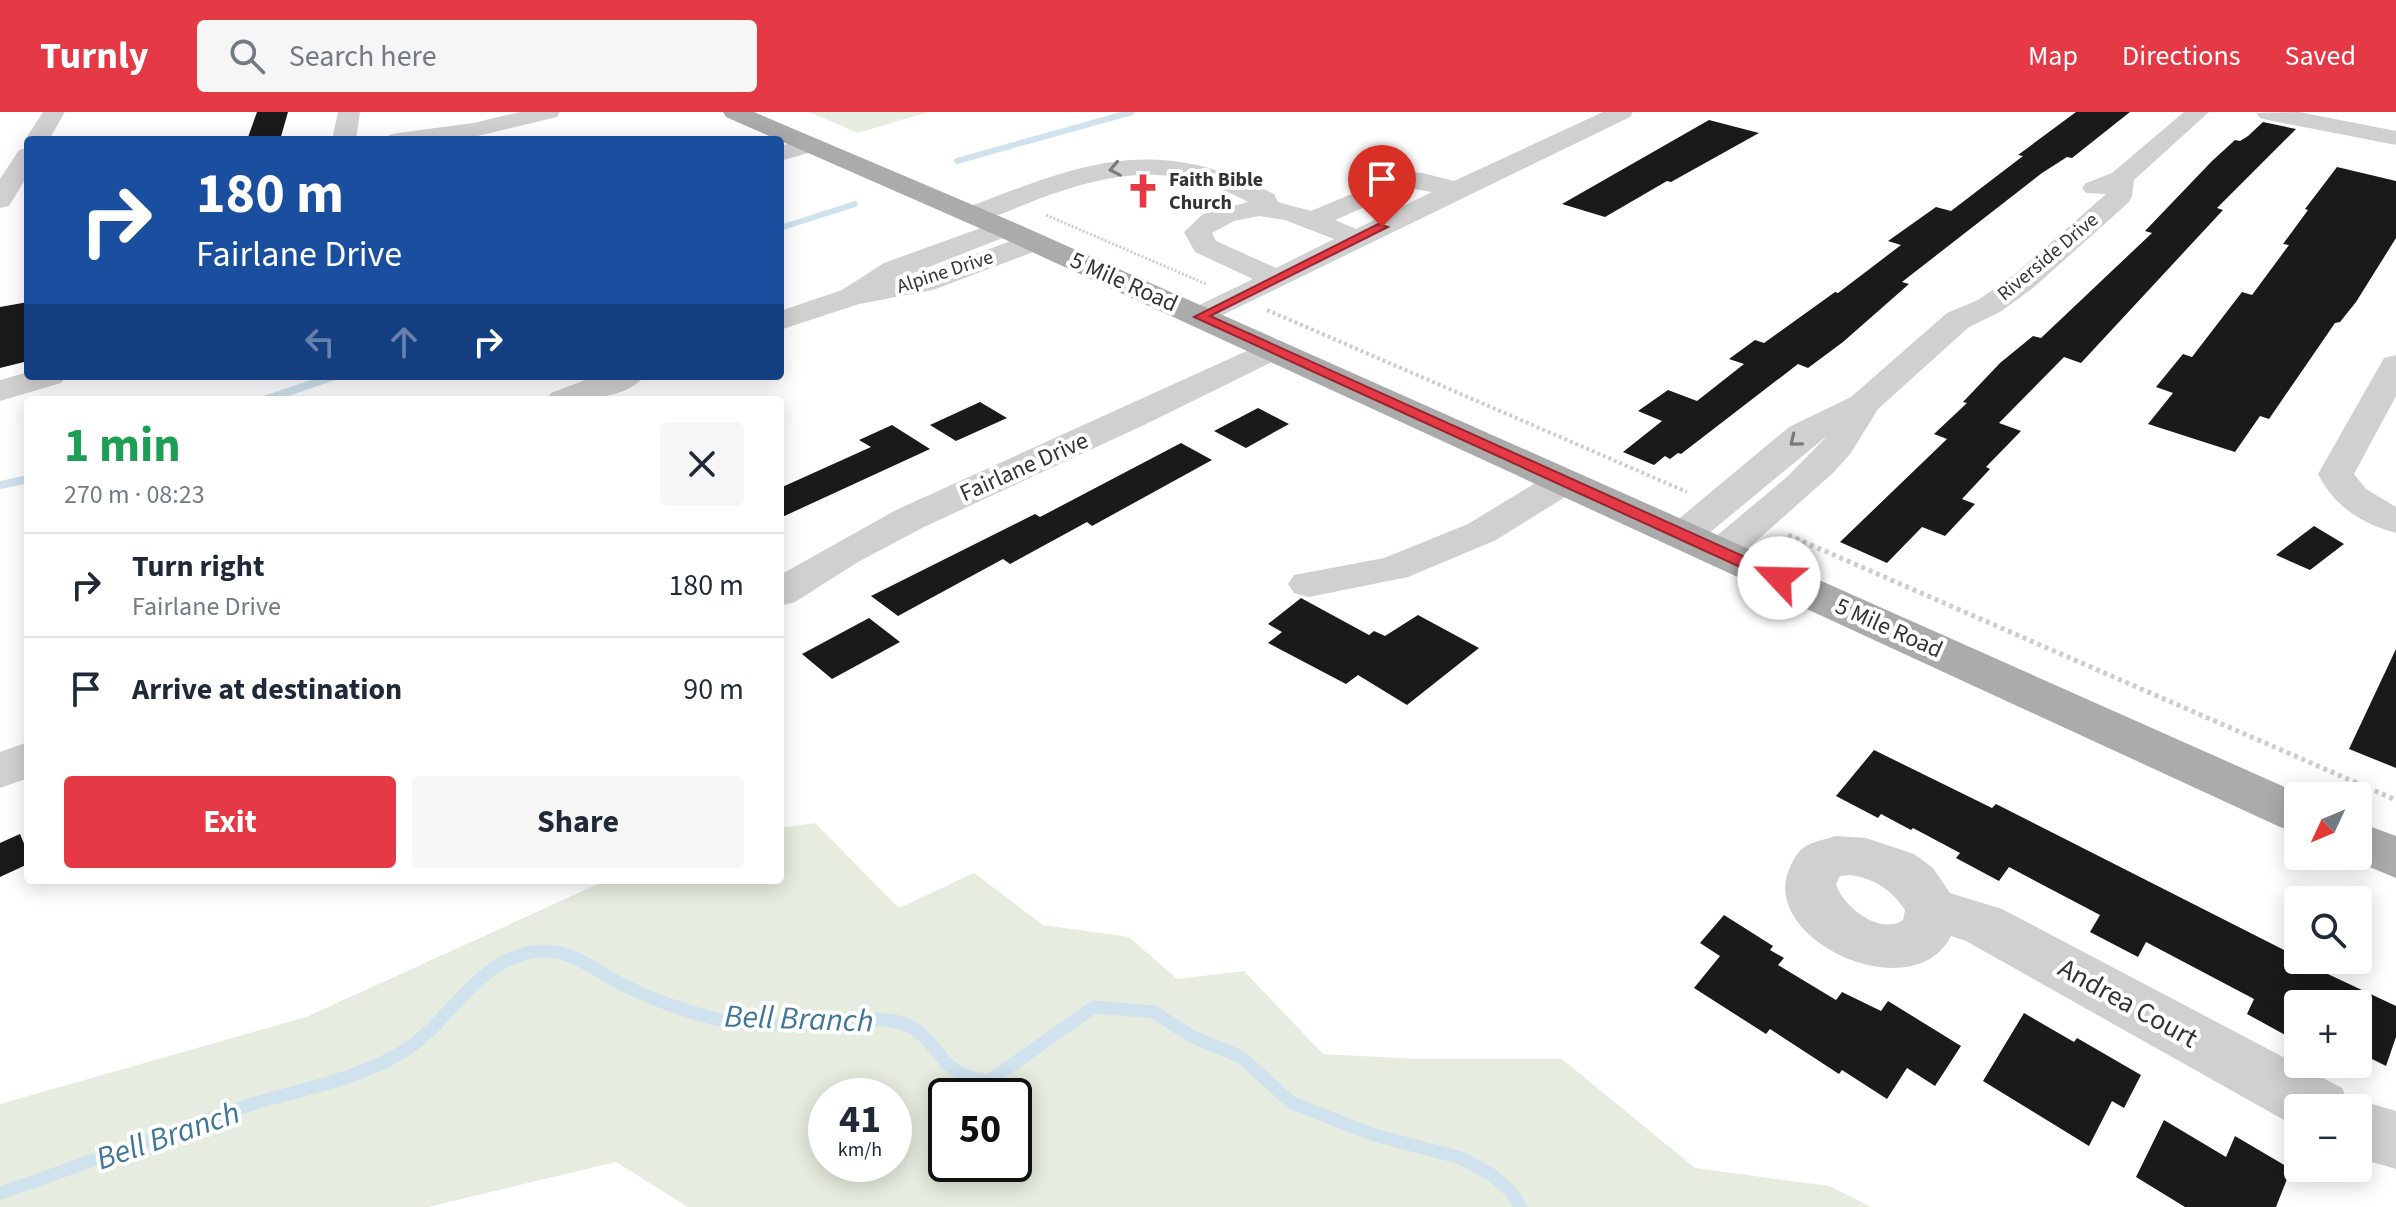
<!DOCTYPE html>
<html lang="en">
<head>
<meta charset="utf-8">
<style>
	body { margin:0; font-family:"Source Sans 3",sans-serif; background:#f6f6f7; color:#1f2937; height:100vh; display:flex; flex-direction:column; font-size:30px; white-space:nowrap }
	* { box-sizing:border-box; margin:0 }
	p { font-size:26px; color:#747a83 }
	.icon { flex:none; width:44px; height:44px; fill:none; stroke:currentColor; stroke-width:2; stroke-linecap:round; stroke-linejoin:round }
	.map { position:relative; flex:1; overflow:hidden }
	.sheet { position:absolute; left:24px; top:284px; width:760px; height:488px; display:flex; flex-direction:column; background:#fff; border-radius:8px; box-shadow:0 4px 20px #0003 }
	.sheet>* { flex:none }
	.banner { position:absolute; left:24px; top:24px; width:760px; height:244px; border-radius:8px; box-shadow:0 4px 20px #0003; background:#1a4fa0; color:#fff; overflow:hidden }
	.needle { width:52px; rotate:226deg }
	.tools { position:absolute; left:2284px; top:670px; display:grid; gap:16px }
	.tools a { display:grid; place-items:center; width:88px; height:88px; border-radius:8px; background:#fff; box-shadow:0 4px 20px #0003; font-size:40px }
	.speed { position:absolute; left:808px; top:966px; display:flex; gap:16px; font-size:40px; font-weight:700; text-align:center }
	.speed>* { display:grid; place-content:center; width:104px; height:104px; border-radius:50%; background:#fff; box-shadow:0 4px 20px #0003; line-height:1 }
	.speed small { font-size:20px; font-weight:400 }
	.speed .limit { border:4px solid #111; border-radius:12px; background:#fff; color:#111 }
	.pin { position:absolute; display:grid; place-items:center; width:68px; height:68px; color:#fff; margin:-82px -34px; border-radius:50% 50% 50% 0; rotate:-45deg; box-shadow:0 0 8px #0007 }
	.pin .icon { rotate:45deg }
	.me { position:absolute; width:88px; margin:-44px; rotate:294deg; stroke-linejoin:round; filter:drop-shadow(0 0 6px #0008) }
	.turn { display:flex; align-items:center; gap:28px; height:168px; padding:0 40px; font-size:36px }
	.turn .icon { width:104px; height:104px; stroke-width:2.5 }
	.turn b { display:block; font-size:56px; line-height:68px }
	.lanes { display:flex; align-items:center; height:76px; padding:0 40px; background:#0003; justify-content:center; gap:40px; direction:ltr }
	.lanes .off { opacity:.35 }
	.round { display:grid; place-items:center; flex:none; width:84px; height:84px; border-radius:8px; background:#f6f6f7 }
	.summary { display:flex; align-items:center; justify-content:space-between; height:136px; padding:0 40px }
	h1 { font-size:48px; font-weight:700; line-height:60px; color:#1e9e55 }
	.primary-button { display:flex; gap:16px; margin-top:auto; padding:16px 40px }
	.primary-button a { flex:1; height:92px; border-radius:8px; background:#e63946; color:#fff; font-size:32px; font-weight:700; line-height:92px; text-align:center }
	.primary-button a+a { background:#f6f6f7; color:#1f2937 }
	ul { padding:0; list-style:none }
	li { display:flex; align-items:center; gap:24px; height:104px; padding:0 40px; border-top:2px solid #e0e1e3 }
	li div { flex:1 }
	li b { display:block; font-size:30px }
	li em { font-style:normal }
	header { display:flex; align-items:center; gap:48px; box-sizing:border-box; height:112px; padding:0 40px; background:#e63946; color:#fff }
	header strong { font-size:38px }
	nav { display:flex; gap:44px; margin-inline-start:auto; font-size:28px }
	.search { width:560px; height:72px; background:#f6f6f7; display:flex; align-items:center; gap:20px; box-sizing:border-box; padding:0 28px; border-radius:8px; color:#747a83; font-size:30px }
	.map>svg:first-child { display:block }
	.green { fill:#e6ecdf; fill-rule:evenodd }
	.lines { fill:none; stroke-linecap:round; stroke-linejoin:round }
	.stream-far2 { stroke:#cfe2ee; stroke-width:6 }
	.stream-far1 { stroke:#cfe2ee; stroke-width:8 }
	.stream { stroke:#cfe2ee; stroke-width:13 }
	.building { fill:#1a1a1a }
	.path-far2 { stroke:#cdcdcd; stroke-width:3; stroke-dasharray:2 2; stroke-linecap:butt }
	.path-far1 { stroke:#cdcdcd; stroke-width:4; stroke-dasharray:3 3; stroke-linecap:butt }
	.path { stroke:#cdcdcd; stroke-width:5; stroke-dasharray:4 4; stroke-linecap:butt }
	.minor { fill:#d0d0d0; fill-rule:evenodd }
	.major { fill:#ababab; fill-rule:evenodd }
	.oneway { stroke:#7a7a7a }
	.route { fill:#e63946; stroke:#96252e; stroke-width:2 }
	.labels { text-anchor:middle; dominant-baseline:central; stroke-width:8; stroke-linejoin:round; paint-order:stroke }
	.far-poi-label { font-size:20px; font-weight:bold; fill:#333; stroke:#fff; text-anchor:start }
	.far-street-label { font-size:20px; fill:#333; stroke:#fff }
	.street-label { font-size:24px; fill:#333; stroke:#fff }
	.near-street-label { font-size:28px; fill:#333; stroke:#fff }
	.near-water-label { font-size:32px; font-style:italic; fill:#3f7597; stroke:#fff }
</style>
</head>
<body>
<header>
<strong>Turnly</strong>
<div class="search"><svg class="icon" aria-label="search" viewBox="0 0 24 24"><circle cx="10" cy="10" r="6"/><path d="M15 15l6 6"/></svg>Search here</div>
<nav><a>Map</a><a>Directions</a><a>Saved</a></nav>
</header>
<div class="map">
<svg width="2396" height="1095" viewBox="0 0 2396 1095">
	<rect width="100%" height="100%" fill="#fff"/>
	<!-- green -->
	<g class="green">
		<polygon points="809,0 928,0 858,21"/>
		<path d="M815 711 899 796 974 761 1043 813 1129 825 1177 867 1244 859 1323 942 1415 947H1562L1695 1056 1829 1074 1871 1095H688L616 1050 428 1095H0V992L306 905 607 768H780V716ZM826 984H894V1052H826ZM946 984H1014V1052H946Z"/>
	</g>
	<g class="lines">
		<!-- stream-far2 -->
		<g class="stream-far2">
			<polyline points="957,49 1132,0"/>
			<polyline points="780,116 855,92"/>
		</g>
		<!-- stream-far1 -->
		<g class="stream-far1">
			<polyline points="264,288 335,264"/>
			<polyline points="0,373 28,367"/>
		</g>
		<!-- stream -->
		<path class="stream" d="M0 1081C80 1054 159 1023 239 996 292 979 350 970 399 942 450 914 478 841 543 839 573 838 599 861 625 874 654 888 685 899 716 907 757 917 800 912 842 909 861 908 883 905 902 911 942 925 934 964 989 969L1094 895 1154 900 1191 924 1241 945 1292 991 1374 1023 1461 1046 1492 1063 1509 1078 1521 1095"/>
	</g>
	<!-- building -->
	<g class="building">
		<polygon points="257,0 288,0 280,28 247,28"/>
		<polygon points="2076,0 2130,0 2072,46 2067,45 2042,61 1902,170 1909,172 1843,230 1808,256 1798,252 1681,342 1678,341 1670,347 1665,344 1654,353 1623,340 1662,309 1638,299 1668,278 1697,289 1744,252 1729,247 1755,228 1764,231 1835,180 1838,181 1901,133 1888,129 1936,95 1951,99 2023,44 2018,43"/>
		<polygon points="1709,8 1759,21 1671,70 1667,69 1605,105 1562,92"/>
		<polygon points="2263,10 2296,17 2217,96 2223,98 2094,237 2081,251 2064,245 1999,311 2021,319 1986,355 1990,357 1962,387 1975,392 1945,424 1922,415 1887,451 1840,430 1947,327 1934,322 1967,291 1963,290 2000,251 2033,224 2041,226 2152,121 2145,119 2212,49 2235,28 2240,29 2248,24"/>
		<polygon points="2337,55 2396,69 2396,126 2356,190 2340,210 2335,211 2269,307 2260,304 2235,340 2148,312 2173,281 2156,275 2183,242 2192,245 2242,180 2252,183 2289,133 2283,132 2308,98 2305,97"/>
		<polygon points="28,190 28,249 0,256 0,195"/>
		<polygon points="980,290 1007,306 956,329 930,313"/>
		<polygon points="1258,296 1289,312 1246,336 1214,319"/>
		<polygon points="892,313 930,337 780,406 780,376 871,335 859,328"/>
		<polygon points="1181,331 1212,348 1092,414 1087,410 1010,452 1003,447 898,504 871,484 1035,402 1040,405"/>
		<polygon points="2314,414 2344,432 2310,458 2276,443"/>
		<polygon points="1301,486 1369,523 1374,519 1385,524 1418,503 1479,536 1407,593 1358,563 1346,572 1268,531 1282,520 1268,512"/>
		<polygon points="869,506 900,530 832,567 802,542"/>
		<polygon points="2396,537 2396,656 2349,637"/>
		<polygon points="1874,638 1992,696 1996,692 2298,845 2298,848 2396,894 2396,925 2386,954 2358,940 2358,892 2298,892 2298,930 2247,902 2254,887 2146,830 2138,845 2090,820 2100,803 2009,755 1999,769 1956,746 1960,741 1913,716 1911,718 1881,702 1878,706 1836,684"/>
		<polygon points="20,722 28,741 28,752 0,765 0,731"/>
		<polygon points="1724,803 1773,834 1770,838 1784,846 1778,853 1836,888 1842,880 1881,899 1888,889 1961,934 1935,974 1907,956 1887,987 1842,958 1839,962 1770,917 1766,922 1694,876 1720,844 1700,831"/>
		<polygon points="2024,901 2074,930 2077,926 2141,963 2124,996 2112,989 2089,1034 1983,969"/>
		<polygon points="2164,1008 2226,1045 2235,1024 2291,1057 2276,1095 2185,1095 2136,1065"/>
	</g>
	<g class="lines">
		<!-- path-far2 -->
		<polyline class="path-far2" points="1046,103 1206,172"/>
		<!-- path-far1 -->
		<polyline class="path-far1" points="1267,198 1687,380"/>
		<!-- path -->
		<polyline class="path" points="1788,423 2396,688"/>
		<!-- minor -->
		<g class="minor">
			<polygon points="43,0 65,0 49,28 28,28 28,32 25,28"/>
			<polygon points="338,0 360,0 356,28 332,28"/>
			<polygon points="520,0 560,0 557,5 473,25 386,28 389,23 398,21 473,11"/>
			<path d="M1603 0H1633L1630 5 1200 214 1189 212 1185 205 1189 198 1253 167 1195 140 1184 120 1203 102 1248 90C1172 49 1113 59 1036 88 1015 96 995 106 973 111L963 109 960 103 963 97C1082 52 1152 20 1274 82L1278 90 1311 99 1404 60 1423 61 1454 69ZM1408 76 1432 80 1356 117 1335 108ZM1259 104 1285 108 1334 127 1276 156 1216 129 1212 121 1234 109Z"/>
			<polygon points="2184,0 2209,0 2134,68 2132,85 2128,91 2033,176 2000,200 1969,215 1878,297 1851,341 1834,360 1735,448 1721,452 1707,448 1701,440 1707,432 1788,364 1828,323 1697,431 1683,435 1669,431 1663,423 1669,415 1789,315 1851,285 1947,201 1978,188 2013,164 2106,82 2086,81 2082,76 2086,71 2112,61"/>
			<polygon points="2299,0 2396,19 2396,33 2268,8 2260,6 2256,1"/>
			<polygon points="810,26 819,28 822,33 819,38 780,49 780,34"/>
			<polygon points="28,36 28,63 9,94 0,96 0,67 19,38"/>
			<polygon points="1003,108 1013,110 1017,116 1013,122 898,167 917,164 1024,124 1034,122 1044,124 1048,130 1044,136 933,178 859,192 780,218 780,199 842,178 884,151"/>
			<polygon points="1273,227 1284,230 1289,237 1284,244 1144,313 924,415 858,450 795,490 780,494 780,463 896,398"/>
			<path d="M2396 243V284L2354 362 2366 377 2396 395V421C2362 412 2334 394 2318 362L2380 253 2384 246Z"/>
			<polygon points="28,260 28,264 66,264 61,271 0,289 0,268"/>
			<path d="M596 264H644C626 289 574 288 546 288L551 281Z"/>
			<polygon points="1565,358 1578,361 1584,369 1578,377 1496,428 1408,465 1309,485 1294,481 1288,472 1294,463 1384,446 1468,412 1552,361"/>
			<polygon points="28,630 28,666 0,676 0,640"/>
			<path d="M1836 724 1866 726 1914 742 1933 756 1950 781 2002 797 2342 976 2349 992 2358 988 2396 999V1057L2358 1046V996H2298V1016L1966 829 1951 824C1913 900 1753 826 1791 753 1794 746 1799 738 1806 734 1815 729 1826 727 1836 724ZM1850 763C1875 767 1891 777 1905 798L1903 808C1880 824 1842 794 1836 772L1840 764Z"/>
		</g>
		<!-- major -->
		<g class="major">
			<polygon points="723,0 754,0 1013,110 2305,684 2298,684 2298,721 2280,715 993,122 726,5"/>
			<polygon points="2358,710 2396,724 2396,766 2343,744 2358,744"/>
		</g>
	</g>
	<!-- one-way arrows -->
	<defs><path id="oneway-chevron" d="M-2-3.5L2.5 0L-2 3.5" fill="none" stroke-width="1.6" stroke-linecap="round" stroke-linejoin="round" transform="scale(2)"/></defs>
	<g class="oneway">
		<use href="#oneway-chevron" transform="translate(1115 57) rotate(169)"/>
		<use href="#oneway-chevron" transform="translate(1795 329) rotate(141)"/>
	</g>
	<!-- route -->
	<polygon class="route" points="1378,112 1388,115 1210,204 1785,463 1787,466 1785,470 1773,470 1194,205"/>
	<!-- icons -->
	<defs>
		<g id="church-bare" transform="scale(2.76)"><path d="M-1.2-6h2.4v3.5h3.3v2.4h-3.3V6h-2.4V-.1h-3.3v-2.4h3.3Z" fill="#e63946" stroke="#fff" stroke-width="2.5" paint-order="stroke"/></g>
	</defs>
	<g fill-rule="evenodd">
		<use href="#church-bare" x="1143" y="79"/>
	</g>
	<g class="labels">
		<!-- far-poi labels -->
		<g class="far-poi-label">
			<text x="1169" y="68">Faith Bible<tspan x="1169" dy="23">Church</tspan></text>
		</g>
		<!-- far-street labels -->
		<g class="far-street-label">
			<text transform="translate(2048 145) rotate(-40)">Riverside Drive</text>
			<text transform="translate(945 160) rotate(-18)">Alpine Drive</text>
		</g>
		<!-- street labels -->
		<g class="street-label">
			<text transform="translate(1124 170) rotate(24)">5 Mile Road</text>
			<text transform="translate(1024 355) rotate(-24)">Fairlane Drive</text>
			<text transform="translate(1889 516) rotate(24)">5 Mile Road</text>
		</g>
		<!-- near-street labels -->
		<g class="near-street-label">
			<text transform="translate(2128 891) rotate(29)">Andrea Court</text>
		</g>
		<!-- near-water labels -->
		<g class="near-water-label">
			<text transform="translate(799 907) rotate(2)">Bell Branch</text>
			<text transform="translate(168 1024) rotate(-19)">Bell Branch</text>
		</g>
	</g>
</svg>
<div class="tools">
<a><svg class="needle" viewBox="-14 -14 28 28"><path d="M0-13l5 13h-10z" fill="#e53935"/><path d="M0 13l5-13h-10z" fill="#747a83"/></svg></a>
<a><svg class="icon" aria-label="search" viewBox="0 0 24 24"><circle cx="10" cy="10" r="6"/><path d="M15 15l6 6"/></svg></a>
<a>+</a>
<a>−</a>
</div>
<div class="speed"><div>41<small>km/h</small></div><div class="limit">50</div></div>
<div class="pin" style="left:1382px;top:115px;background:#d93025"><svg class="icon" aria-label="arrive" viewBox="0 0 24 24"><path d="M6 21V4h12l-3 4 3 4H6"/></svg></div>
<svg class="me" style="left:1779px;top:466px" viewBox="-20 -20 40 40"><circle r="19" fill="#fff"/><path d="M0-13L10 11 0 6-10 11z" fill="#e63946"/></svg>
<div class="banner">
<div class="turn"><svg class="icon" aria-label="right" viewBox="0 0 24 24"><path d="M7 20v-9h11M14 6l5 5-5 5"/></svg><div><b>180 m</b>Fairlane Drive</div></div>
<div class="lanes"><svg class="icon off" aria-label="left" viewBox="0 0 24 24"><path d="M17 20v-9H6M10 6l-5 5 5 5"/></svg><svg class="icon off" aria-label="ahead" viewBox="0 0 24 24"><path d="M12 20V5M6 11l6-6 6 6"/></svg><svg class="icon" aria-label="right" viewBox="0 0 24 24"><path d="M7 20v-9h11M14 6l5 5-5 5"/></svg></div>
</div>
<section class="sheet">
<div class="summary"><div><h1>1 min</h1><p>270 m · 08:23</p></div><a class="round"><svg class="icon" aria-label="close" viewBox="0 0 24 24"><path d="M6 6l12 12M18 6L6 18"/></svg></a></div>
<ul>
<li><svg class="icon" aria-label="right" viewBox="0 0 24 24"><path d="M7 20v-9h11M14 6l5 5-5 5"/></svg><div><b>Turn right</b><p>Fairlane Drive</p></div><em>180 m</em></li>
<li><svg class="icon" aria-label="arrive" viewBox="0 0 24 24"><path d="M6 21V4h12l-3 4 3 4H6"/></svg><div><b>Arrive at destination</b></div><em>90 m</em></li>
</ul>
<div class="primary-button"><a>Exit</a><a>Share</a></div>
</section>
</div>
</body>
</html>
